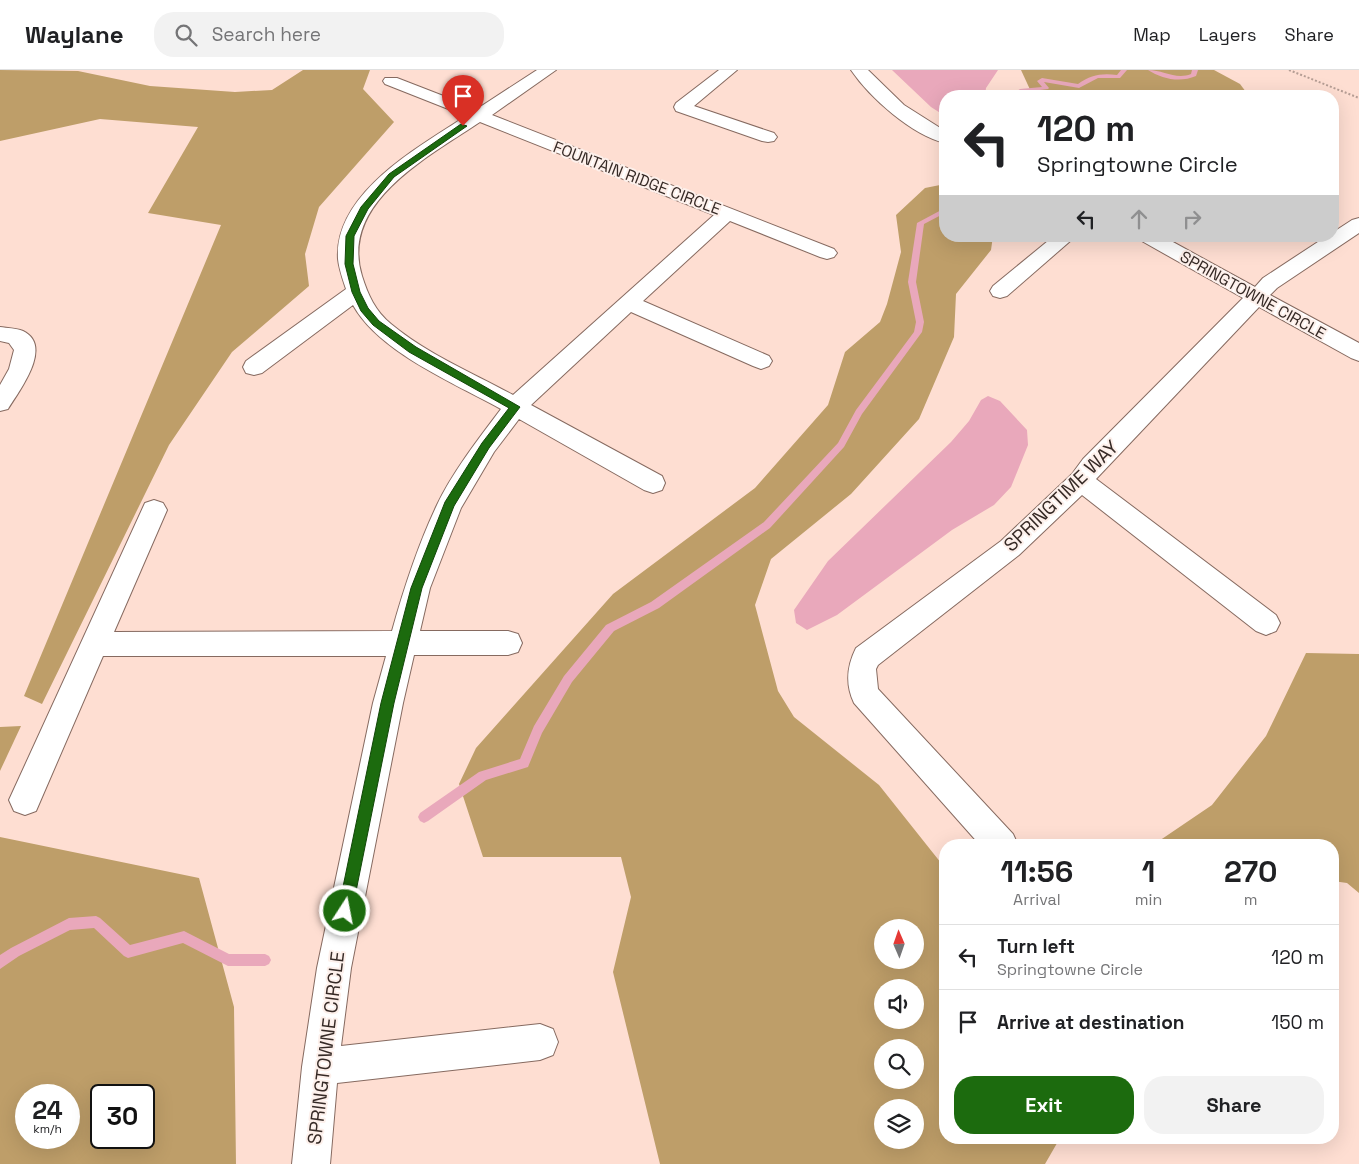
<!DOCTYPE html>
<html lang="en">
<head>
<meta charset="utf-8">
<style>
	body { margin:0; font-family:"Space Grotesk",sans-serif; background:#f2f2f2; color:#202124; height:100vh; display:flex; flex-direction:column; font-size:19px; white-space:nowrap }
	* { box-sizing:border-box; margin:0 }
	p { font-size:16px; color:#757577 }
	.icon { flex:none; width:28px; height:28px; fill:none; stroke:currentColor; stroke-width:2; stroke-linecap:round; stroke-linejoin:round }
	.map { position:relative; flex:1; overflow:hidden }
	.panel { position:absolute; left:939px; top:769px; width:400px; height:305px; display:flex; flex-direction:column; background:#fff; border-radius:20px; box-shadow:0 5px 20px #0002 }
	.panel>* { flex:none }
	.top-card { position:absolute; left:939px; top:20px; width:400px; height:152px; border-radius:20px; box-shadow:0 5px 20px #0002; background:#fff; color:#202124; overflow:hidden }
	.needle { width:32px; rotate:358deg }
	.tools { position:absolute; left:874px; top:849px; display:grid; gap:10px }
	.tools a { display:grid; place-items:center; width:50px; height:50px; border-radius:50%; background:#fff; box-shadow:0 5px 20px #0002; font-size:25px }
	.speed { position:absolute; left:15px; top:1014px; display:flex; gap:10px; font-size:25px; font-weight:700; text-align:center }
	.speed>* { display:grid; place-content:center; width:65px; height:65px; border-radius:50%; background:#fff; box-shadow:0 5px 20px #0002; line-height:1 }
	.speed small { font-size:12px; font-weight:400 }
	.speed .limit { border:2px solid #111; border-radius:8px; background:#fff; color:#111 }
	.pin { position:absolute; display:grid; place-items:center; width:42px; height:42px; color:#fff; margin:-51px -21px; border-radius:50% 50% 50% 0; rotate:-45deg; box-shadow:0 0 5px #0007 }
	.pin .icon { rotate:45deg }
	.me { position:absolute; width:55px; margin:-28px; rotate:11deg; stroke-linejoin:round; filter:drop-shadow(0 0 4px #0008) }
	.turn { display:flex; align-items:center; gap:18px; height:105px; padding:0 15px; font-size:22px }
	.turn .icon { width:65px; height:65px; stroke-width:2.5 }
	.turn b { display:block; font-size:35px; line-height:42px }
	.lanes { display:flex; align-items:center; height:48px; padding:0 15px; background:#0003; justify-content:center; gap:25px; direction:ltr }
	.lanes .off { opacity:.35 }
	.eta { display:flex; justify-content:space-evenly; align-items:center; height:85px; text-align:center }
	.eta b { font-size:30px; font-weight:600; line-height:35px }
	.action { display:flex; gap:10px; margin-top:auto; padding:10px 15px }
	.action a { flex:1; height:58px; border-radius:20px; background:#1c6b0e; color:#fff; font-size:20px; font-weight:600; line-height:58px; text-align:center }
	.action a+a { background:#f2f2f2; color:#202124 }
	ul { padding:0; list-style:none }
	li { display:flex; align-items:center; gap:15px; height:65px; padding:0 15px; border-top:1px solid #e0e0e0 }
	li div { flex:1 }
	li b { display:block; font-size:19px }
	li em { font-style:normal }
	header { display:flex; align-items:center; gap:30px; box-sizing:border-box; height:70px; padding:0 25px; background:#fff; border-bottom:1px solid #e0e0e0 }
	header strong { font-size:24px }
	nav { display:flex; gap:28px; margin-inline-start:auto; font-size:18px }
	.search { width:350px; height:45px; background:#f2f2f2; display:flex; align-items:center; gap:12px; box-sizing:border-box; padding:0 18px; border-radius:20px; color:#757577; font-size:19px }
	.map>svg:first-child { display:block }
	.forest { fill:#be9e69; fill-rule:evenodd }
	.water { fill:#e9a8bb }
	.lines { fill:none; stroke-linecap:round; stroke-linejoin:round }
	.stream { fill:#e9a8bb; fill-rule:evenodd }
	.minor-casing { stroke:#866a60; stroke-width:2 }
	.path { stroke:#b59d94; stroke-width:2; stroke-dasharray:2 2; stroke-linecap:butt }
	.minor { fill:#fff; fill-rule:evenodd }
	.route { fill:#1c6b0e; stroke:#124609 }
	.labels { text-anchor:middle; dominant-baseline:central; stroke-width:4; stroke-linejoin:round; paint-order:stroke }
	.far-street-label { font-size:16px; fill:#362a26; stroke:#fdf0eb }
	.street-label { font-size:19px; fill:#362a26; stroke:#fdf0eb }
</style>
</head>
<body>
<header>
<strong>Waylane</strong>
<div class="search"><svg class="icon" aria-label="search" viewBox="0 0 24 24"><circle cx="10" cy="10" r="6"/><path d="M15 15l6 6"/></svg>Search here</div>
<nav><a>Map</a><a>Layers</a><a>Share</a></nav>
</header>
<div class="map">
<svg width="1359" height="1094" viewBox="0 0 1359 1094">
	<rect width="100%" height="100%" fill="#feded2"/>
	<!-- forest -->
	<g class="forest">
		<polygon points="0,0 78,1 150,16 235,22 272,20 303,0 370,0 363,19 394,52 319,137 305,184 309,216 232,282 169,375 42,634 24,626 221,155 148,143 198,57 100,49 0,71"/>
		<polygon points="1021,0 1214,0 1240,14 1249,26 1033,26"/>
		<path d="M945 114V166H993L991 180 956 224 954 267 919 349 851 424 771 489 755 535 778 621 794 647 879 715 945 798V1068H1060L1045 1094H660L613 902 631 827 621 787H483L459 714 476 678 613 524 755 418 828 335 845 282 880 252 887 234 901 182 896 145 925 118ZM882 858H915V890H882ZM882 918H915V950H882ZM882 978H915V1010H882ZM882 1038H915V1070H882Z"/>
		<polygon points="1306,583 1359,584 1359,823 1347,813 1333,811 1332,775 1153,775 1212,735 1266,666"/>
		<polygon points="21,656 0,701 0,657"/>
		<path d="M0 767 199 808 234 937 236 1094H0ZM26 1025H69V1068H26ZM101 1025H144V1068H101Z"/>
	</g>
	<!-- water -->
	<g class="water">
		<polygon points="892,0 998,0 986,18 985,26 945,26 945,46 931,37"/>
		<polygon points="988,326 1000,331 1027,360 1028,375 1011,417 994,435 952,460 837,545 807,560 796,553 794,540 828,491 951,372 969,351 981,330"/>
	</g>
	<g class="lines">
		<!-- stream -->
		<g class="stream">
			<path d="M1121 0H1127L1120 8H1098L1079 18 1044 12 1049 18 1048 19 1024 22 1027 26H1021L1017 21 1020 19 1042 17 1037 11 1042 8 1078 14C1091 5 1101 3 1117 5Z"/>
			<path d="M1148 0C1163 0 1176 10 1191 4L1192 0H1198L1196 6C1180 13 1162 9 1148 0Z"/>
			<polygon points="945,138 945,143 924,154 916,212 924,252 922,262 862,344 844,377 770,458 659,538 614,561 572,612 542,663 528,697 486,710 428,751 424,753 420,751 418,747 420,743 479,702 520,689 534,656 564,606 606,555 651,532 764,452 838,373 856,340 914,262 916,252 908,212 917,153"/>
			<polygon points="96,846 100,848 130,875 184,861 229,884 265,884 269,886 271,890 269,894 265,896 228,896 183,873 128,888 124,886 94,858 70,860 19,886 0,899 0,885 11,878 69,848"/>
		</g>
		<!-- minor casing -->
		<g class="minor-casing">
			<g id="minor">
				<path d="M537 0H556L492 45 834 179 837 183 834 187 827 189 820 187 730 151 643 231 769 286 772 291 769 296 761 299 753 296 631 242 531 335 662 406 665 413 662 420 653 423 644 420 519 349 494 382 461 438 430 518 420 561H508L518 564 522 573 518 582 508 585H414L403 633 351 898 341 976 540 954 553 959 558 972 553 985 540 990 337 1013 330 1094H292L302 997 317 898 373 633 386 586H103L36 741 25 745 14 741 9 730 145 433 154 430 163 433 167 440 114 562 392 561C404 518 418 475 437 435 452 403 479 368 501 339 454 313 379 282 353 235L262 303 254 305 246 303 243 297 246 291 346 219C343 210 339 199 338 189 334 123 419 77 466 46L385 14 383 11 385 8H397L477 39ZM480 52 714 145 513 325C473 303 427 284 391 254 375 241 368 225 362 206 339 132 430 86 480 52Z"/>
				<polygon points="719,0 737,0 694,36 774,63 777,67 774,71 768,72 762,71 676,41 674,37 676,33"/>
				<path d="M851 0H868L904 35 945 61V73C912 65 870 28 851 0Z"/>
				<path d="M1359 148V163L1277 218 1270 225 1359 273V291L1351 288 1259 237 1096 409 1276 545 1280 553 1276 561 1266 565 1256 561 1082 425 1019 485 878 595 876 599 878 619 1013 764 1018 775H980L854 633C845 614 847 596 856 578L1001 471 1072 404 1083 389 1243 228 1140 170 1137 166H1162L1255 217 1263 208 1327 166H1332V163L1352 150Z"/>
				<polygon points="1054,166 1076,166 1007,226 1000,228 993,226 990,221 993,216"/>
				<path d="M0 257C7 258 16 258 23 261 54 276 19 321 8 339L0 341V315L9 299 14 280 9 273 0 271Z"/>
			</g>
		</g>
		<!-- path -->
		<polyline class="path" points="1289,0 1359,28"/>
		<!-- minor -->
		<use href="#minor" class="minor"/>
	</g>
	<!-- route -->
	<polygon class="route" points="461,54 467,56 394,107 368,139 354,166 353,194 360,222 368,238 379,251 416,277 520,337 489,378 454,436 422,518 394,633 352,841 350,846 345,848 340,846 338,841 381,633 411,518 445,432 482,373 509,338 409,282 373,255 361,241 352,222 345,194 346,166 361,137 389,104"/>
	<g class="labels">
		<!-- far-street labels -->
		<g class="far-street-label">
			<text transform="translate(637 108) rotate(21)">FOUNTAIN RIDGE CIRCLE</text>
			<text transform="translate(1253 225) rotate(29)">SPRINGTOWNE CIRCLE</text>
		</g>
		<!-- street labels -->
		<g class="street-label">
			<text transform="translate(1061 426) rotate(-44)">SPRINGTIME WAY</text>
			<text transform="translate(326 978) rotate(-83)">SPRINGTOWNE CIRCLE</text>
		</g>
	</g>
</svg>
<div class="tools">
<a><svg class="needle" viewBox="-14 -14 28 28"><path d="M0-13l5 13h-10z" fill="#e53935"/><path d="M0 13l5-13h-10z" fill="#757577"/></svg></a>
<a><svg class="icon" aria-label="sound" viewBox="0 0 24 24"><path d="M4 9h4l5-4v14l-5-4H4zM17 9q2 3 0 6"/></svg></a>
<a><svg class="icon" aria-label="search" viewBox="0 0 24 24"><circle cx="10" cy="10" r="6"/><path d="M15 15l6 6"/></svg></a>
<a><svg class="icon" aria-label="layers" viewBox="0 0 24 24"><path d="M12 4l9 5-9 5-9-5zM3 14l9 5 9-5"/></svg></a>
</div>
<div class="speed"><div>24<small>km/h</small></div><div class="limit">30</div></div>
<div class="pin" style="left:463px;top:56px;background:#d93025"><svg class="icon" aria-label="arrive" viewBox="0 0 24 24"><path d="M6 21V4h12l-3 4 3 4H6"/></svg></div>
<svg class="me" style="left:345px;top:841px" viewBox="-20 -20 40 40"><circle r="17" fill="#1c6b0e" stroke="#fff" stroke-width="3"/><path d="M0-11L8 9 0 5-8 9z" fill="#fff"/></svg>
<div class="top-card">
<div class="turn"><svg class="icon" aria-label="left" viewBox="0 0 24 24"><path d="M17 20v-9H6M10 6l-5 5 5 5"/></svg><div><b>120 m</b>Springtowne Circle</div></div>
<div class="lanes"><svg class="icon" aria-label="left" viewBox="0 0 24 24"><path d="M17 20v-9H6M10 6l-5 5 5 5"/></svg><svg class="icon off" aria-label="ahead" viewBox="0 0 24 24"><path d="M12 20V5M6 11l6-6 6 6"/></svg><svg class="icon off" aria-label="right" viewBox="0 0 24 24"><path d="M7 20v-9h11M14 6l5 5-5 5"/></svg></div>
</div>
<section class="panel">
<div class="eta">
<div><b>11:56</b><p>Arrival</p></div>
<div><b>1</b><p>min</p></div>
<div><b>270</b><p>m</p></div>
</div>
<ul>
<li><svg class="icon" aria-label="left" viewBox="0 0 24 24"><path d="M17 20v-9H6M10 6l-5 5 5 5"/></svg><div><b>Turn left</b><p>Springtowne Circle</p></div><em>120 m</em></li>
<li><svg class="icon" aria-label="arrive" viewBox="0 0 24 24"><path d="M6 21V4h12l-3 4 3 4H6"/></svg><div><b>Arrive at destination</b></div><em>150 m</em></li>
</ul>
<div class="action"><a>Exit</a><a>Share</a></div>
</section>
</div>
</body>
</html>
